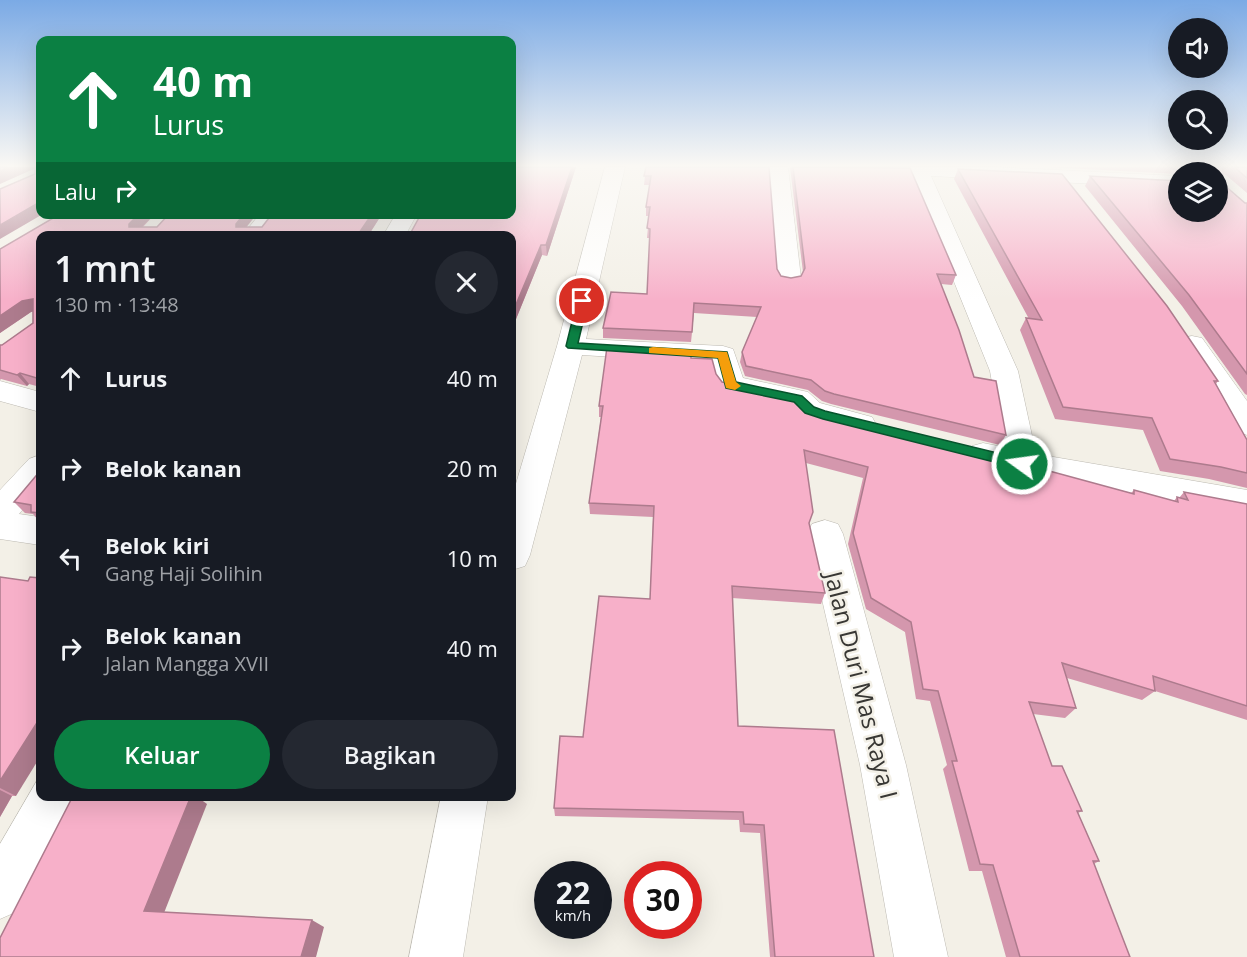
<!DOCTYPE html>
<html lang="id">
<head>
<meta charset="utf-8">
<style>
	body { margin:0; font-family:"Open Sans",sans-serif; background:#242831; color:#f1f3f6; height:100vh; display:flex; flex-direction:column; font-size:22px; white-space:nowrap }
	* { box-sizing:border-box; margin:0 }
	p { font-size:20px; color:#9ea1a6 }
	.icon { flex:none; width:33px; height:33px; fill:none; stroke:currentColor; stroke-width:2; stroke-linecap:round; stroke-linejoin:round }
	.map { position:relative; flex:1; overflow:hidden }
	.drawer { position:absolute; left:36px; top:231px; width:480px; height:570px; display:flex; flex-direction:column; background:#171b24; border-radius:12px; box-shadow:0 6px 24px #0002 }
	.drawer>* { flex:none }
	.guide { position:absolute; left:36px; top:36px; width:480px; height:183px; border-radius:12px; box-shadow:0 6px 24px #0002; background:#0b8043; color:#fff; overflow:hidden }
	.controls { position:absolute; left:1168px; top:18px; display:grid; gap:12px }
	.controls a { display:grid; place-items:center; width:60px; height:60px; border-radius:50%; background:#171b24; box-shadow:0 6px 24px #0002; font-size:30px }
	.speed { position:absolute; left:534px; top:861px; display:flex; gap:12px; font-size:30px; font-weight:700; text-align:center }
	.speed>* { display:grid; place-content:center; width:78px; height:78px; border-radius:50%; background:#171b24; box-shadow:0 6px 24px #0002; line-height:1 }
	.speed small { font-size:15px; font-weight:400 }
	.speed .limit { border:9px solid #d22; background:#fff; color:#111 }
	.pin { position:absolute; display:grid; place-items:center; width:51px; height:51px; color:#fff; margin:-26px; border:3px solid #fff; border-radius:50%; box-shadow:0 2px 6px #0007 }
	.me { position:absolute; width:66px; margin:-33px; rotate:284deg; stroke-linejoin:round; filter:drop-shadow(0 0 4px #0008) }
	.turn { display:flex; align-items:center; gap:21px; height:126px; padding:0 18px; font-size:27px }
	.turn .icon { width:78px; height:78px; stroke-width:2.5 }
	.turn b { display:block; font-size:42px; line-height:51px }
	.then { display:flex; align-items:center; height:57px; padding:0 18px; background:#0003; gap:12px; font-size:22px }
	.round { display:grid; place-items:center; flex:none; width:63px; height:63px; border-radius:32px; background:#242831 }
	.headline { display:flex; align-items:center; justify-content:space-between; height:102px; padding:0 18px }
	h1 { font-size:36px; font-weight:600; line-height:45px }
	.action { display:flex; gap:12px; margin-top:auto; padding:12px 18px }
	.action a { flex:1; height:69px; border-radius:36px; background:#0b8043; color:#fff; font-size:24px; font-weight:600; line-height:69px; text-align:center }
	.action a+a { background:#242831; color:#f1f3f6 }
	ul { padding:0; list-style:none }
	li { display:flex; align-items:center; gap:18px; height:90px; padding:0 18px }
	li div { flex:1 }
	li b { display:block; font-size:22px }
	li em { font-style:normal }
	.map>svg:first-child { display:block }
	.lines { fill:none; stroke-linecap:round; stroke-linejoin:round }
	.minor-casing { stroke:#bdbab2; stroke-width:1 }
	.minor { fill:#fff; fill-rule:evenodd }
	.wall { fill:#d497ad }
	.shaded-wall { fill:#ad7b8d }
	.building { fill:#f7b0c9; stroke:#ad7b8d; stroke-width:1.5 }
	.route { fill:#0b8043; stroke:#07532c; stroke-width:1.5 }
	.slow { fill:#f59e0b }
	.labels { text-anchor:middle; dominant-baseline:central; stroke-width:5; stroke-linejoin:round; paint-order:stroke }
	.near-street-label { font-size:24px; fill:#383734; stroke:#f3f0e7 }
</style>
</head>
<body>
<div class="map">
<svg width="1247" height="957" viewBox="0 0 1247 957">
	<rect width="100%" height="100%" fill="#f3f0e7"/>
	<g class="lines">
		<!-- minor casing -->
		<g class="minor-casing">
			<g id="minor">
				<polygon points="605,167 625,167 586,339 723,346 733,349 743,378 808,392 820,403 872,417 876,424 872,431 861,435 799,417 788,407 721,392 717,385 711,363 582,355 530,555 525,566 512,570 512,497 557,346"/>
				<polygon points="768,167 788,167 801,278 798,283 789,285 780,283 777,278"/>
				<path d="M848 167H993L1179 176V188L931 176 1018 371 1036 454 1247 490V516C1156 495 1061 489 972 462L967 454 972 446 983 443 1003 447 990 371 911 175 857 173 850 171Z"/>
				<polygon points="260,214 282,214 265,236 242,236"/>
				<polygon points="396,214 417,214 405,236 383,236"/>
				<polygon points="1192,336 1202,338 1247,401 1247,435 1236,431 1178,344 1182,338"/>
				<polygon points="0,381 40,392 40,412 0,401"/>
				<polygon points="40,455 40,489 19,514 40,517 40,545 0,539 0,490 29,459"/>
				<polygon points="825,520 838,524 843,534 906,765 948,957 894,957 860,765 807,534 812,524"/>
				<polygon points="38,779 40,779 40,796 78,796 18,911 0,919 0,844"/>
				<polygon points="441,796 488,796 463,957 409,957"/>
			</g>
		</g>
		<!-- minor -->
		<use href="#minor" class="minor"/>
	</g>
	<!-- wall -->
	<g class="wall">
		<polygon points="512,167 576,167 547,256 542,255 512,329"/>
		<polygon points="646,167 777,269 781,276 791,278 801,276 803,272 790,167 886,167 956,275 952,285 941,284 974,377 1006,435 1000,445 831,404 822,401 808,390 745,376 740,362 742,352 757,317 694,313 691,342 603,338 603,328 647,294 650,238 647,238 649,216 646,216 646,207 650,185 644,185"/>
		<polygon points="1046,167 1247,167 1247,193 1226,175 1223,174 1223,184 1245,203 1247,203 1247,395 1245,394 1182,306 1085,186 1090,176 1179,212 1218,172 1179,172 1179,174"/>
		<polygon points="958,169 1218,381 1216,384 1247,440 1247,488 1209,479 1160,471 1143,430 1055,419 1020,330 1026,318 1029,319 954,179"/>
		<polygon points="60,214 155,214 143,227 262,227 272,214 382,214 368,236 40,236 40,387 29,384 27,386 1,379 0,380 0,345 2,345 33,323 33,311 31,312 0,333 0,249"/>
		<polygon points="691,358 716,374 722,382 815,412 1131,493 1134,490 1174,501 1177,497 1179,498 1184,492 1247,504 1247,720 1155,691 1142,700 1067,678 1076,708 1065,718 1033,714 1052,766 1082,811 1078,813 1099,861 1094,864 1130,957 1006,957 982,871 969,871 943,769 947,765 930,701 916,699 905,632 866,609 848,544 863,478 806,463 809,525 825,593 821,604 732,598 738,726 874,957 770,957 760,833 740,832 739,820 555,816 554,808 583,737 650,599 653,517 590,514 589,503 601,417 599,417 599,406"/>
		<polygon points="40,471 40,522 33,514 25,513 14,502"/>
		<polygon points="0,577 16,796 12,796 0,817"/>
	</g>
	<!-- shaded-wall -->
	<g class="shaded-wall">
		<polygon points="8,167 38,167 0,184 0,171"/>
		<polygon points="572,167 576,167 547,256 546,245"/>
		<polygon points="40,202 40,214 43,214 0,239 0,225"/>
		<polygon points="139,214 155,214 135,234 129,227 129,224"/>
		<polygon points="244,214 257,214 240,235 236,227 236,224"/>
		<polygon points="372,214 382,214 368,236 357,236"/>
		<polygon points="541,245 542,255 512,329 512,314"/>
		<polygon points="33,299 40,310 31,312 0,333 0,316 22,301"/>
		<polygon points="20,373 29,384 27,386 17,375"/>
		<polygon points="40,718 40,757 16,796 0,788 0,781"/>
		<polygon points="0,790 12,796 0,817"/>
		<polygon points="191,796 196,796 207,804 162,918 144,911"/>
		<polygon points="312,920 324,927 316,957 301,957"/>
	</g>
	<!-- building -->
	<g class="building">
		<polygon points="0,167 8,167 0,171"/>
		<polygon points="35,167 40,167 40,202 0,225 0,189 35,174"/>
		<polygon points="512,167 572,167 546,245 541,245 512,314 512,236 409,236 421,214 512,214"/>
		<polygon points="646,167 769,167 777,269 781,276 791,278 801,276 805,268 793,167 910,168 956,275 937,274 959,330 974,377 996,381 1006,435 834,394 825,391 811,380 746,366 742,352 761,307 694,303 692,332 603,328 611,292 647,294 650,229 647,228 650,207 646,207 651,176 644,176"/>
		<polygon points="1186,167 1223,167 1223,184 1245,203 1247,203 1247,374 1189,295 1090,176 1179,181 1179,212 1218,212 1218,172 1187,172"/>
		<polygon points="1234,167 1247,167 1247,178"/>
		<polygon points="958,169 1062,174 1167,306 1218,381 1214,381 1247,440 1247,473 1221,467 1170,459 1152,418 1063,407 1026,318 1042,320"/>
		<polygon points="60,214 139,214 129,224 129,227 157,227 169,214 244,214 236,224 236,227 262,227 272,214 372,214 357,236 40,236 40,379 20,373 17,375 0,370 0,345 2,345 33,323 33,299 22,301 0,316 0,249"/>
		<polygon points="607,347 691,352 691,358 712,359 716,374 722,382 790,397 801,407 815,412 1042,469 1134,494 1134,490 1178,502 1177,497 1188,500 1184,492 1247,504 1247,706 1153,676 1155,691 1062,663 1076,708 1029,702 1052,766 1062,766 1082,811 1077,811 1099,861 1093,861 1130,957 1020,957 993,865 980,864 952,761 957,761 938,691 923,689 911,622 871,598 853,533 868,467 804,450 813,512 809,523 825,593 732,586 738,726 834,730 874,957 775,957 764,825 744,824 743,812 554,808 560,736 583,737 599,596 650,599 654,506 589,503 603,406 599,406"/>
		<polygon points="40,471 40,513 31,512 31,505 14,502"/>
		<polygon points="0,577 28,581 30,577 40,578 40,718 0,781"/>
		<polygon points="73,796 191,796 144,911 312,920 301,957 0,957 0,938"/>
	</g>
	<!-- sky -->
	<linearGradient id="sky" x2="0" y2="1"><stop stop-color="#7baae5"/><stop offset="0.55" stop-color="#faf8f4"/><stop offset="1" stop-color="#faf8f4" stop-opacity="0"/></linearGradient>
	<rect width="1247" height="301" fill="url(#sky)"/>
	<!-- route -->
	<polygon class="route" points="582,298 588,301 578,343 727,352 736,382 802,396 814,407 825,411 1022,459 1028,464 1022,469 823,419 805,413 794,402 726,388 718,358 568,348 566,346 577,301"/>
	<!-- slow -->
	<polygon class="slow" points="653,347 727,352 736,382 741,386 735,390 726,388 718,358 649,353 649,348"/>
	<g class="labels">
		<!-- near-street labels -->
		<g class="near-street-label">
			<text transform="translate(862 685) rotate(76)">Jalan Duri Mas Raya I</text>
		</g>
	</g>
</svg>
<div class="controls">
<a><svg class="icon" aria-label="sound" viewBox="0 0 24 24"><path d="M4 9h4l5-4v14l-5-4H4zM17 9q2 3 0 6"/></svg></a>
<a><svg class="icon" aria-label="search" viewBox="0 0 24 24"><circle cx="10" cy="10" r="6"/><path d="M15 15l6 6"/></svg></a>
<a><svg class="icon" aria-label="layers" viewBox="0 0 24 24"><path d="M12 4l9 5-9 5-9-5zM3 14l9 5 9-5"/></svg></a>
</div>
<div class="speed"><div>22<small>km/h</small></div><div class="limit">30</div></div>
<div class="pin" style="left:582px;top:301px;background:#d93025"><svg class="icon" aria-label="arrive" viewBox="0 0 24 24"><path d="M6 21V4h12l-3 4 3 4H6"/></svg></div>
<svg class="me" style="left:1022px;top:464px" viewBox="-20 -20 40 40"><circle r="17" fill="#0b8043" stroke="#fff" stroke-width="3"/><path d="M0-11L8 9 0 5-8 9z" fill="#fff"/></svg>
<div class="guide">
<div class="turn"><svg class="icon" aria-label="ahead" viewBox="0 0 24 24"><path d="M12 20V5M6 11l6-6 6 6"/></svg><div><b>40 m</b>Lurus</div></div>
<div class="then">Lalu<svg class="icon" aria-label="right" viewBox="0 0 24 24"><path d="M7 20v-9h11M14 6l5 5-5 5"/></svg></div>
</div>
<section class="drawer">
<div class="headline"><div><h1>1 mnt</h1><p>130 m · 13:48</p></div><a class="round"><svg class="icon" aria-label="close" viewBox="0 0 24 24"><path d="M6 6l12 12M18 6L6 18"/></svg></a></div>
<ul>
<li><svg class="icon" aria-label="ahead" viewBox="0 0 24 24"><path d="M12 20V5M6 11l6-6 6 6"/></svg><div><b>Lurus</b></div><em>40 m</em></li>
<li><svg class="icon" aria-label="right" viewBox="0 0 24 24"><path d="M7 20v-9h11M14 6l5 5-5 5"/></svg><div><b>Belok kanan</b></div><em>20 m</em></li>
<li><svg class="icon" aria-label="left" viewBox="0 0 24 24"><path d="M17 20v-9H6M10 6l-5 5 5 5"/></svg><div><b>Belok kiri</b><p>Gang Haji Solihin</p></div><em>10 m</em></li>
<li><svg class="icon" aria-label="right" viewBox="0 0 24 24"><path d="M7 20v-9h11M14 6l5 5-5 5"/></svg><div><b>Belok kanan</b><p>Jalan Mangga XVII</p></div><em>40 m</em></li>
</ul>
<div class="action"><a>Keluar</a><a>Bagikan</a></div>
</section>
</div>
</body>
</html>
